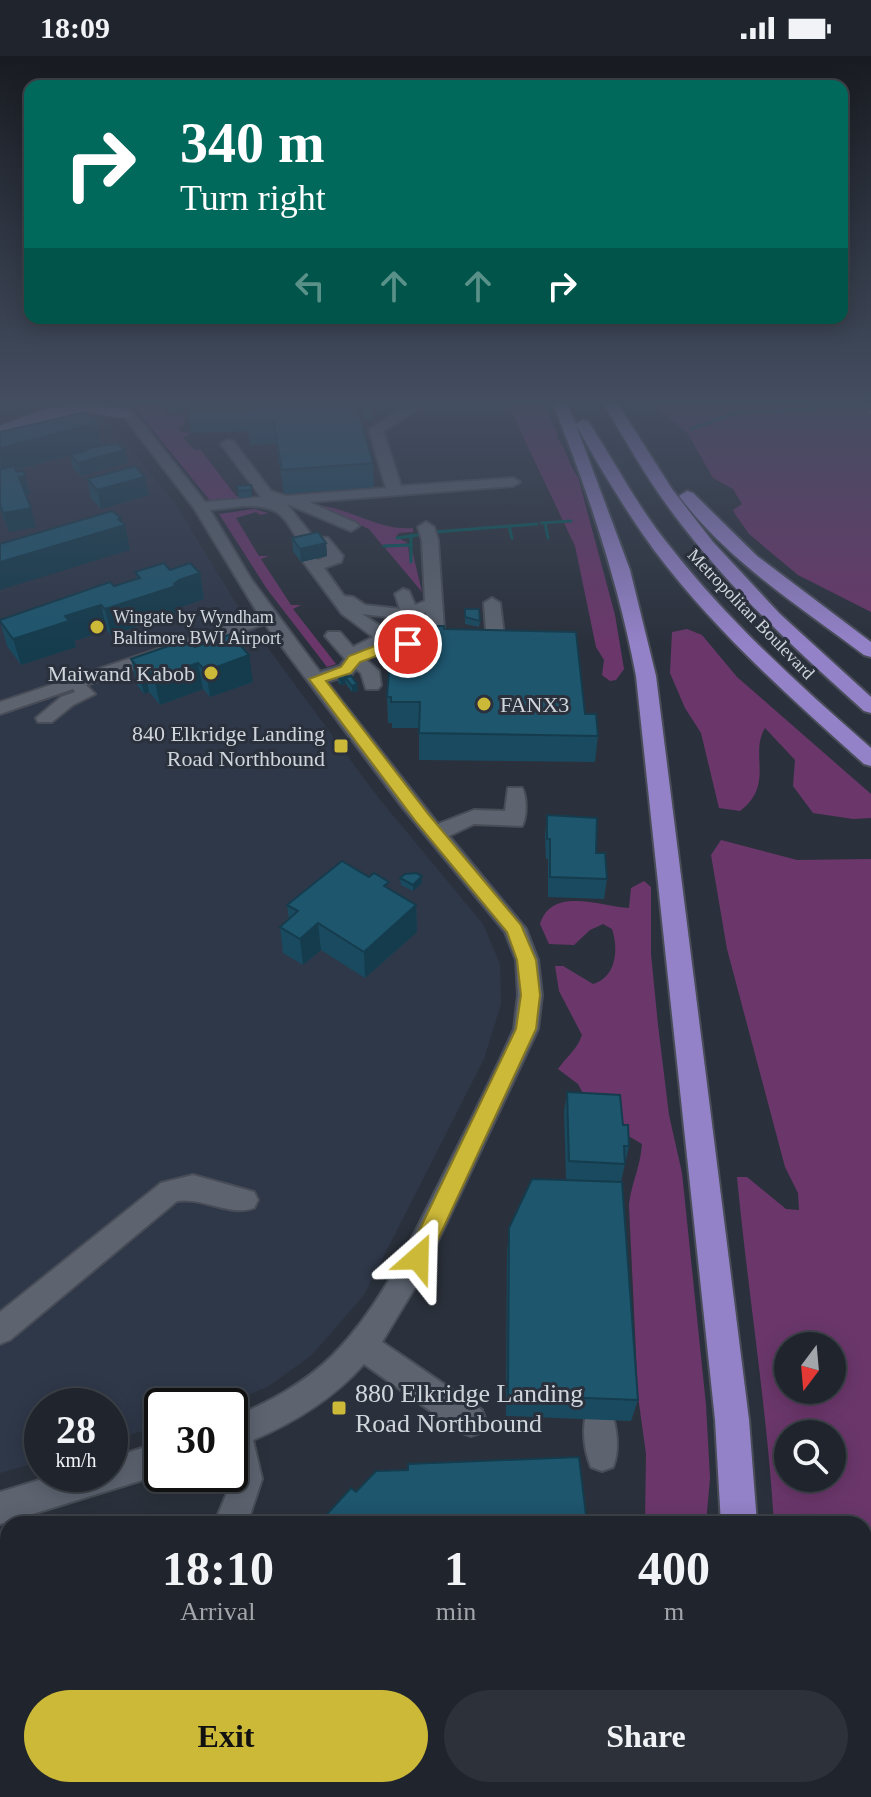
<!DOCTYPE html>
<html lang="en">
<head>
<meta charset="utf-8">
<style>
	body { margin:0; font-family:"Times New Roman",serif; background:#2d3139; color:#f1f3f6; height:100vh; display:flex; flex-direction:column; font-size:30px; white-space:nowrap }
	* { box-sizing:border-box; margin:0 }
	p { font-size:26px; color:#a2a5aa }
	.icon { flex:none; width:44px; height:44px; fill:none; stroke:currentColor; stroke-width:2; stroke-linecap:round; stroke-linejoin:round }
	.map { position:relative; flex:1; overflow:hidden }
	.sheet { position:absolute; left:0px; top:1460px; width:872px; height:282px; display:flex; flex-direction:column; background:#20252d; border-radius:24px 24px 0 0; box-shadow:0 4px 20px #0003,0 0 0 2px #3d4249 }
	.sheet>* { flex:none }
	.guide { position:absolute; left:24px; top:24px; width:824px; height:244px; border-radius:16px; box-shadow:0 4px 20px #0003,0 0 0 2px #3d4249; background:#00695c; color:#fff; overflow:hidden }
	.needle { width:52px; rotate:196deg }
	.fabs { position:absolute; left:774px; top:1276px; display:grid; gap:16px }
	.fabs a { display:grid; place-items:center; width:72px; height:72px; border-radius:50%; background:#20252d; box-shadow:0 4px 20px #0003,0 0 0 2px #3d4249; font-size:40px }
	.speed { position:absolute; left:24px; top:1332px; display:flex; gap:16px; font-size:40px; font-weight:700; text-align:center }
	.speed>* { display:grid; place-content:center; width:104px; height:104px; border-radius:50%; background:#20252d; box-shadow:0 4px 20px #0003,0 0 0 2px #3d4249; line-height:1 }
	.speed small { font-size:20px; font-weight:400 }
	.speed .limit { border:4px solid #111; border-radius:12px; background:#fff; color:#111 }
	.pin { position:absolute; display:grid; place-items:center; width:68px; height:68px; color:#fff; margin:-34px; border:4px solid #fff; border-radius:50%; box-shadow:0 2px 8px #0007 }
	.me { position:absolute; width:88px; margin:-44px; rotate:25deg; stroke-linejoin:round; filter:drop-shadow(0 0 6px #0008) }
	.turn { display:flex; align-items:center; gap:28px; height:168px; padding:0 24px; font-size:36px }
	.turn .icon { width:104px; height:104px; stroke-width:2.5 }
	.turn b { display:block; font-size:56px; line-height:68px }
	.lanes { display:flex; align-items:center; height:76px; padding:0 24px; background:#0003; justify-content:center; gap:40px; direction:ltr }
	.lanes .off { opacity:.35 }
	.eta { display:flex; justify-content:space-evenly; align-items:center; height:136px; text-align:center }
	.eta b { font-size:48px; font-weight:800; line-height:56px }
	.button { display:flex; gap:16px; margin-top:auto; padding:16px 24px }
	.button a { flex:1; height:92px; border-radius:48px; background:#cdb938; color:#111; font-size:32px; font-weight:800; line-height:92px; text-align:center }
	.button a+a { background:#2d3139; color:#f1f3f6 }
	.status { display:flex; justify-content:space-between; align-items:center; height:56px; padding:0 40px; background:#20252d; direction:ltr }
	.status svg { height:22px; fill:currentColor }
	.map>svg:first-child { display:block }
	.built { fill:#2f3849 }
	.green { fill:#6b376b; fill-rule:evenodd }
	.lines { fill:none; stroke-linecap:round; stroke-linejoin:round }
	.stream { stroke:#07595b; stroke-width:3 }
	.minor-casing { stroke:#484d57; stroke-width:4 }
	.major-casing { stroke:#484d57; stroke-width:4 }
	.highway-casing { stroke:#484d57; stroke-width:4 }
	.path { stroke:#81868f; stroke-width:2; stroke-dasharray:3 3; stroke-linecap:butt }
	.minor { fill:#5d6470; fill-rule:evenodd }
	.major { fill:#7e76a5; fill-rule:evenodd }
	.highway { fill:#9482c8; fill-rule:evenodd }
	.wall { fill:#1a4a5f }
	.shaded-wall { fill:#153c4d }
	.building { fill:#1e566e; stroke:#153c4d; stroke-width:2 }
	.route { fill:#cdb938; stroke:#857824; stroke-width:2 }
	.poi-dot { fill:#cdb938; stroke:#2b313c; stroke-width:3 }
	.labels { text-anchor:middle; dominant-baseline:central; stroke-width:6; stroke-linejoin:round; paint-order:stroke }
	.far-street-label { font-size:18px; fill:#d0d4db; stroke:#2b313c }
	.far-poi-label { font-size:18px; fill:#d0d4db; stroke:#2b313c; text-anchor:start }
	.poi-label { font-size:22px; fill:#d0d4db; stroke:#2b313c; text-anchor:end }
	.near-poi-label { font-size:26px; fill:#d0d4db; stroke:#2b313c; text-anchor:start }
</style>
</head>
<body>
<div class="status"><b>18:09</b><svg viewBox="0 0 49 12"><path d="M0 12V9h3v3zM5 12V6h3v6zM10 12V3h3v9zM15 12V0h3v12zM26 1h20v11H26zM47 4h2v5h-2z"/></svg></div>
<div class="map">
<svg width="871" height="1741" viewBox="0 0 871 1741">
	<rect width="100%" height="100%" fill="#2b313c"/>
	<!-- built -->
	<polygon class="built" points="72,359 106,361 176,449 234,544 271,596 377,740 483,868 500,908 501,948 484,1003 364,1239 312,1299 269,1330 237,1344 220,1350 162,1350 162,1369 110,1385 110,1350 42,1350 42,1405 0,1417 0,388"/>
	<!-- green -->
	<g class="green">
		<polygon points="129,345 163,345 163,356 169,356 171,360 185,359 184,369 178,372 181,376 191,377 183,382 195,394 200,393 236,440 263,442 212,447"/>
		<path d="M506 345H542C549 355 549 366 558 377L557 382C568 395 568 408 578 421L615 559 624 613 616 624 610 625 602 619 604 604 596 591 575 490Z"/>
		<polygon points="649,345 871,345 871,556 798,519 749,478 735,458 733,454 742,448 733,433 713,422 688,378"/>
		<path d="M315 449C352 452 378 475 413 472V476L399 477 396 481 408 487 399 489H408L410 506 412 494 422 536 385 492 398 488 382 489 369 473Z"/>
		<polygon points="254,453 268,457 260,459 256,456 236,462 259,500 269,500 261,503 291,549 301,549 293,553 336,608 327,611 267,533 219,458"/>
		<path d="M687 573 702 579 737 621 871 738V762L853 763 813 757 793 730 795 704 765 672C749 698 775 729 740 755L719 752 701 677 685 652 670 617 672 576Z"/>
		<path d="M721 784 797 804 871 803V1741H780V1734H864V1468H774C767 1352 748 1237 737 1121H747L786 1153 799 1154 798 1137 785 1111 727 893 711 799ZM788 1290H832V1334H788ZM788 1378H832V1422H788Z"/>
		<path d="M644 825 651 831V898L658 969 669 1059 682 1117 706 1349 710 1422 706 1468H645L646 1398 638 1340 629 1149C632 1125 640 1113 642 1088L625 1078 621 1057 586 1043 578 1028 558 1013C567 1000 577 994 582 979L559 935 555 910H563L593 928C616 922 619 893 612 873L603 868 590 874 574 889 549 888 540 868C552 829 602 851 629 852L631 832Z"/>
	</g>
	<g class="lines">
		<!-- stream -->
		<g class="stream">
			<polyline points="691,373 735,357 871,350"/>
			<polyline points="541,467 571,465"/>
			<polyline points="545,467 548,482"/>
			<polyline points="509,470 512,482"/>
			<polyline points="435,476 537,468"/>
			<polyline points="411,479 411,506"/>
			<polyline points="397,482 418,479"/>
			<polyline points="384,490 411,489"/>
		</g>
		<!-- minor casing -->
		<g class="minor-casing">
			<g id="minor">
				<path d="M112 345H125L205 446 261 441 221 388 228 384 233 385 271 435 286 440 386 432 369 374 404 351 407 345H420L414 356 383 375 401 430 513 422 520 426 513 430 309 446 356 467 359 470 351 475 287 448 313 481 328 482 343 500 341 506 324 512 344 540 353 541 365 549 400 553 395 538 403 533 409 535 415 549 425 545 422 484 418 471 426 466 434 471 438 484 445 589C423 608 387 571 363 601L379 615 381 629 378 633H366L361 617 356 613 352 618 327 626 438 768 474 754 505 755 508 732H522C527 741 527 761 522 770L474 768 449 780 526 873 538 904 542 939 538 973 420 1223 382 1286 482 1354 486 1365 482 1376 471 1380 460 1376 364 1308C333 1343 295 1366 253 1384L262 1423 247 1468H214L229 1432 230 1363C267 1347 304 1328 333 1299 381 1250 409 1188 439 1128 465 1076 491 1025 514 973L518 939 516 904 505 876 403 752 265 568 86 629 95 638 73 649 52 666H38L36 662 61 641 75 636 73 633 0 658V646L259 559 194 452ZM244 450C287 449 284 466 305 494H317L319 490 327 500 318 504 310 499 302 504 342 558 373 581 353 591 340 576H328L325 580 345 603 340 610 320 616 251 523 210 454ZM426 556 427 583 399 579 423 558ZM362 558 397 562 385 573Z"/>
				<polygon points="492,542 500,547 505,587 496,592 487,587 484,547"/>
				<path d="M193 1119 254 1136 258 1144 254 1152C231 1161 203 1141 177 1145L10 1284 0 1288V1256L161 1127Z"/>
				<path d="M599 1349 610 1353C617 1370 620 1394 613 1411L602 1415 591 1411C584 1394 581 1371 588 1353Z"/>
				<polygon points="162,1386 162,1418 0,1468 0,1436 59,1418 110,1418 110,1402"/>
				<polygon points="8,1625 8,1669 0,1673 0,1629"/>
				<polygon points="146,1734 189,1734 192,1741 149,1741"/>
				<polygon points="213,1734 254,1734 257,1741 216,1741"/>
			</g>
		</g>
		<!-- major casing -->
		<g class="major-casing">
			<path id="major" d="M89 348 128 354 135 358C123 368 102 355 86 357 56 359 29 372 0 379V370L45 353Z"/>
		</g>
		<!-- highway casing -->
		<g class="highway-casing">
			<g id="highway">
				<path d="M552 345H566L576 368 583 364 588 365C615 406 637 450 668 488 727 564 799 629 871 692V710L864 708C789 641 714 574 654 494 625 454 600 412 576 369L630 514 656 620 749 1364 757 1468H721L715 1364 636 620C618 525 588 435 552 345Z"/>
				<path d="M602 345H616L672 433 713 486 780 558 871 641V657L864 655C799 597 734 537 681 468 651 430 627 387 602 345Z"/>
				<path d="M687 435 693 437 757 500 871 586V601L864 599C800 551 728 505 679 440Z"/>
				<rect x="721" y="1734" width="40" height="7"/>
			</g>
		</g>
		<!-- path -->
		<polyline class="path" points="862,345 871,357"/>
		<!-- minor -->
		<use href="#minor" class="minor"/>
		<!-- major -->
		<use href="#major" class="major"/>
		<!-- highway -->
		<use href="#highway" class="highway"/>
	</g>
	<!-- wall -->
	<g class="wall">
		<polygon points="187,345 372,345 373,364 365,364 362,355 360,355 359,360 373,407 374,431 284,438 276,388 250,389 248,375 191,377"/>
		<polygon points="180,346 181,357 169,358 168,352"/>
		<polygon points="97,367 102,390 125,394 128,407 81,420 73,412 70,399 85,395 16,414 16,416 25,420 30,438 26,439 36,471 9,476 0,453 0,376"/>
		<polygon points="87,423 149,439 101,453 91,442"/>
		<polygon points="251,429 252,441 239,442 237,430"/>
		<polygon points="292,482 326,487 327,500 301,506 293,495"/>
		<polygon points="170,514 200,517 204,543 184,550 180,552 180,556 111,579 107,574 74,585 76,591 21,609 7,590 0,564 137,523 135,516"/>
		<polygon points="465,553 480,565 479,571 465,568"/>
		<polygon points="444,573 585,658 598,680 595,706 419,704 419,672 392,672 392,667 388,667 387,641 411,603 426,586"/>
		<polygon points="183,589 244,594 253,626 210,641 203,633 160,649 149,636 144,638 137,629 131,603"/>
		<polygon points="338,619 347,621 357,628 358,635 352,636 346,628 341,629 338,626"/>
		<polygon points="547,759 596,797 607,823 604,843 548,841 548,803 546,803 545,780"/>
		<polygon points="400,822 422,827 413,835 401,829"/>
		<polygon points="390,834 416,849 417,876 365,922 321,894 303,909 283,897 280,871 289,863 287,849"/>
		<polygon points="567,1036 623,1069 629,1090 621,1126 638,1344 631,1365 506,1360 507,1196 509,1172 566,1124 564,1056"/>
	</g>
	<!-- shaded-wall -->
	<g class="shaded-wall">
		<polygon points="0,345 16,345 0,351"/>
		<polygon points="97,367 102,391 84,393 85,395 1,417 0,392"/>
		<polygon points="125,394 128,407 81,420 78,407"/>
		<polygon points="25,420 30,438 23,440 19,421"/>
		<polygon points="145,421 149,439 101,453 97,434"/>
		<polygon points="31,452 36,471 9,476 3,457"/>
		<polygon points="121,462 123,470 125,469 130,494 0,534 0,506"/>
		<polygon points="326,487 327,500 301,506 300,493"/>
		<polygon points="200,517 204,543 184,550 180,552 180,556 111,579 105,553"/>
		<polygon points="101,549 107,574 74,585 76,591 21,609 13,583 65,560"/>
		<polygon points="243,586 245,601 249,599 253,626 210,641 206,615 238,587"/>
		<polygon points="198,607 203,633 160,649 154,622"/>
		<polygon points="144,610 149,636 144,638 138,612"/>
		<polygon points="345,621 346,628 341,629 340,623"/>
		<polygon points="357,628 358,635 352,636 352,630"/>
		<polygon points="422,820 422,827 413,835 413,829"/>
		<polygon points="416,849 417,876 365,922 364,896"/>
		<polygon points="318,867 321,894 303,909 300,883"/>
	</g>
	<!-- building -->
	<g class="building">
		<polygon points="187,345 355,345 373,407 282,414 273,364 247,365 246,352 187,353"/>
		<polygon points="180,346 180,351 168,352 168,347"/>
		<polygon points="86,356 97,367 0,392 0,376"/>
		<polygon points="117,387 125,394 78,407 70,399 86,395 84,393"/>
		<polygon points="14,410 16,416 23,415 25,420 19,421 31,452 3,457 0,448 0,413"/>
		<polygon points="135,410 145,421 97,434 87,423"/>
		<polygon points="251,429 252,434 238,435 237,430"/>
		<polygon points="112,455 121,462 118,463 125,469 0,506 0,488"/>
		<polygon points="318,476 326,487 300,493 292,482"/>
		<polygon points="164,507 170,514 190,507 200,517 179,524 174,528 176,530 105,553 101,549 65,560 69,565 13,583 0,565 0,564 110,526 114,530 140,522 135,516"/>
		<polygon points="465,553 479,553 480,565 465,561"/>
		<polygon points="430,570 444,570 444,573 576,576 585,658 596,658 598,680 419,677 420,646 391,646 391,641 387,641 390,603 411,603 412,586 426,586"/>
		<polygon points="234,577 243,586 238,587 249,599 206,615 198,607 154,622 144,610 138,612 131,603 180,586 183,589 191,586 195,591"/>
		<polygon points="344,617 347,621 351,620 357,628 352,630 345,621 340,623 338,619"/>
		<polygon points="547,759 597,762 596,797 605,797 607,823 550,821 550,783 547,783"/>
		<polygon points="342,805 369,821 374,817 389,826 384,830 416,849 364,896 318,867 300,883 280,871 298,855 287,849"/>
		<polygon points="416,817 422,820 413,829 400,822 405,818"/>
		<polygon points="567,1036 620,1039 623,1069 628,1069 629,1090 624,1090 625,1108 569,1105"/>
		<polygon points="532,1123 622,1126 638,1344 508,1339 509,1172"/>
		<polygon points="579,1401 587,1468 318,1468 351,1432 356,1436 376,1415 408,1414 408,1408"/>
		<polygon points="6,1678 8,1680 8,1734 78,1734 87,1741 0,1741 0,1686"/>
		<polygon points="203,1734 228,1734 237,1741 199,1741"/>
	</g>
	<!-- sky -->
	<linearGradient id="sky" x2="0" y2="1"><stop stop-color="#181b21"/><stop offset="0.59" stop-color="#444e61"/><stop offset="1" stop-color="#444e61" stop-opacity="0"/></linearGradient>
	<rect width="871" height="588" fill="url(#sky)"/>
	<!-- route -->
	<polygon class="route" points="408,584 415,588 413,591 384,597 360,606 351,617 326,625 429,759 521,869 536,904 540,939 536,973 426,1209 418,1212 410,1209 406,1202 516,973 521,939 517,904 507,876 417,767 309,623 341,611 349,600 375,590"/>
	<!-- markers -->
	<g class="poi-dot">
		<circle cx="97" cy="571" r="8"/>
		<circle cx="211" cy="617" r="8"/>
		<circle cx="484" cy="648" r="8"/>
		<rect x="333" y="682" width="16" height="16" rx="4"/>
		<rect x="331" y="1344" width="16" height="16" rx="4"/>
	</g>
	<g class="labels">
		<!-- far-street labels -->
		<g class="far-street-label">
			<text transform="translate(751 558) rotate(46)">Metropolitan Boulevard</text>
		</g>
		<!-- far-poi labels -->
		<g class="far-poi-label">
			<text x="113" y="561">Wingate by Wyndham<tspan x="113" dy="21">Baltimore BWI Airport</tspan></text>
		</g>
		<!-- poi labels -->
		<g class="poi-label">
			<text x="195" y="617">Maiwand Kabob</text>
			<text x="500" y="648" text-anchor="start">FANX3</text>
			<text x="325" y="677">840 Elkridge Landing<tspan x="325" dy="25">Road Northbound</tspan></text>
		</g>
		<!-- near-poi labels -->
		<g class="near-poi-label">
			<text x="355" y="1337">880 Elkridge Landing<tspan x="355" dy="30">Road Northbound</tspan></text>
		</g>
	</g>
</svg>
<div class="fabs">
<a><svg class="needle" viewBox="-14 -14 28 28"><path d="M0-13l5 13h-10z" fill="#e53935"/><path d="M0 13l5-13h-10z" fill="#a2a5aa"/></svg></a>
<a><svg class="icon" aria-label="search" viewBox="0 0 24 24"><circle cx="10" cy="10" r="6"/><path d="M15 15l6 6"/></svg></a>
</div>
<div class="speed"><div>28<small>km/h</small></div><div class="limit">30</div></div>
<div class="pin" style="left:408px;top:588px;background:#d93025"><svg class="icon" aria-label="arrive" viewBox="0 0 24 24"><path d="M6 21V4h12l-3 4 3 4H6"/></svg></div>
<svg class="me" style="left:418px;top:1202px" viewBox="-20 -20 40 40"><path d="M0-17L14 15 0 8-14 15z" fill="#cdb938" stroke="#fff" stroke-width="4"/></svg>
<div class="guide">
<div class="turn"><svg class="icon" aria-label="right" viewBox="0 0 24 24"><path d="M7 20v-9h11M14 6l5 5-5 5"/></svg><div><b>340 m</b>Turn right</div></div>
<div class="lanes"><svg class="icon off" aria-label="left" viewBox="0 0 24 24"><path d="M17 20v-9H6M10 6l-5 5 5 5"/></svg><svg class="icon off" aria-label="ahead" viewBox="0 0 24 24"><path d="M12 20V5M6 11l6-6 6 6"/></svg><svg class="icon off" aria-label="ahead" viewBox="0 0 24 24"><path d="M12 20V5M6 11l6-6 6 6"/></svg><svg class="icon" aria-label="right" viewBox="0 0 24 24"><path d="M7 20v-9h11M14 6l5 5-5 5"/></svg></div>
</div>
<section class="sheet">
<div class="eta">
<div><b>18:10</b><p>Arrival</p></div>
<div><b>1</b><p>min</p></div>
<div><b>400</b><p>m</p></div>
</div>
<div class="button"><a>Exit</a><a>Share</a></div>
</section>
</div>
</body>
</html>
